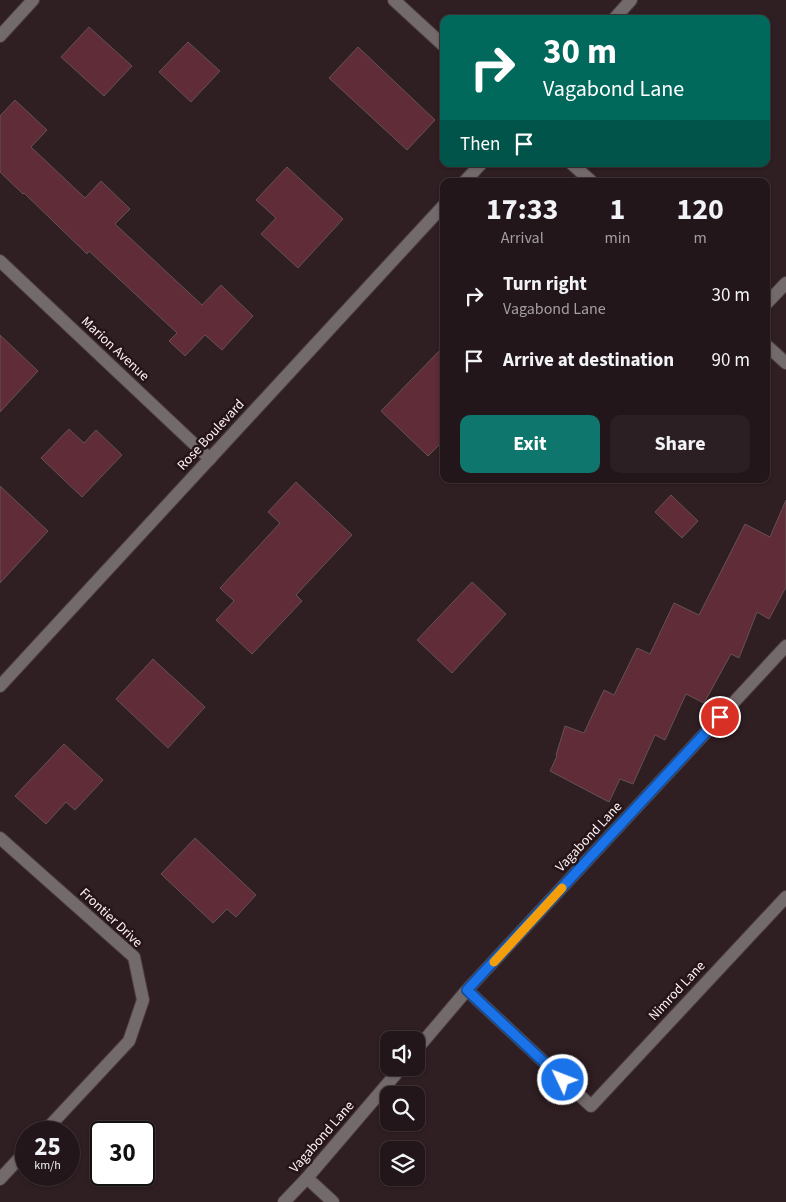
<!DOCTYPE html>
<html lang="en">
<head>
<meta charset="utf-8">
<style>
	body { margin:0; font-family:"Source Sans 3",sans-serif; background:#2b1f23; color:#f1f3f6; height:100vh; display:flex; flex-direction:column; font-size:19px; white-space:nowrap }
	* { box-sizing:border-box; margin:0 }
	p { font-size:16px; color:#a39fa2 }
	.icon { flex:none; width:28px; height:28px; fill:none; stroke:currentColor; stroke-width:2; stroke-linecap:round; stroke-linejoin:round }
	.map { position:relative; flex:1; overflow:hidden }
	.drawer { position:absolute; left:440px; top:178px; width:330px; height:305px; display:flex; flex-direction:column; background:#23161a; border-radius:10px; box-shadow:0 1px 4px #0004,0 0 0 1px #403539 }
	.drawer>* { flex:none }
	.top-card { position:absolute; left:440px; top:15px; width:330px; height:152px; border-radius:10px; box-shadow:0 1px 4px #0004,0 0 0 1px #403539; background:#00695c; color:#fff; overflow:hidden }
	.tools { position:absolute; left:380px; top:1031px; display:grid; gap:10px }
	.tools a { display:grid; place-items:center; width:45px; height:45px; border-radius:10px; background:#23161a; box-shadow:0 1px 4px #0004,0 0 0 1px #403539; font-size:25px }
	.speed { position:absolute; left:15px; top:1121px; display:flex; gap:10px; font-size:25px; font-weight:700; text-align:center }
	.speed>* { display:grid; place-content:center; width:65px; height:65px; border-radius:50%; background:#23161a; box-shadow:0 1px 4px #0004,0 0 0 1px #403539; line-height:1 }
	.speed small { font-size:12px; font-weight:400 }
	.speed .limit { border:2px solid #111; border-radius:8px; background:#fff; color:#111 }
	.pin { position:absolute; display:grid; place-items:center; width:42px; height:42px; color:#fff; margin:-21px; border:2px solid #fff; border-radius:50%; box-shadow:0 1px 5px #0007 }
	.me { position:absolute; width:55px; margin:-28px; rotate:313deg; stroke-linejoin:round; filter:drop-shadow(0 0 4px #0008) }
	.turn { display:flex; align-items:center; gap:18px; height:105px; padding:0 20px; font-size:22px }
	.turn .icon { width:65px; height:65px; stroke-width:2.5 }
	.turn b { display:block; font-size:35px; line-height:42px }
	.then { display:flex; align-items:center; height:48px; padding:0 20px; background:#0003; gap:10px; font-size:19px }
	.eta { display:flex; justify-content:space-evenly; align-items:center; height:85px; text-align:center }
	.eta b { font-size:30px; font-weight:700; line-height:35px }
	.button { display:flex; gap:10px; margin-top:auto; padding:10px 20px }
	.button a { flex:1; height:58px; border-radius:10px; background:#0f766e; color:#fff; font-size:20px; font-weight:700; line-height:58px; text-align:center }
	.button a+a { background:#2b1f23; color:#f1f3f6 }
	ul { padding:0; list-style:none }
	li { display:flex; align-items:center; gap:15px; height:65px; padding:0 20px }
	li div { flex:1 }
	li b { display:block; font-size:19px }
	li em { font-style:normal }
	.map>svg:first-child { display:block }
	.building { fill:#5f2c38; stroke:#655255 }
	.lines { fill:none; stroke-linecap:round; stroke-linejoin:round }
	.service-casing { stroke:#4c3c3f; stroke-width:14 }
	.minor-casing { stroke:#4c3c3f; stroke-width:14 }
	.tertiary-casing { stroke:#4c3c3f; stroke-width:14 }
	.service { stroke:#736a6c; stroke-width:12 }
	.minor { stroke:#736a6c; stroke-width:12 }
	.tertiary { stroke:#736a6c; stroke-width:12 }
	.route-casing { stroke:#114b97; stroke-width:12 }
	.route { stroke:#1a73e8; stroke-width:9 }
	.slow { stroke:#f59e0b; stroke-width:9 }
	.labels { text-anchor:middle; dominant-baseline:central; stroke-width:5; stroke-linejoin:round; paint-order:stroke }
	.street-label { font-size:14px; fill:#fdf1f3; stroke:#251518 }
</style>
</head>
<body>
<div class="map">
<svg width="786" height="1202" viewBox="0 0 786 1202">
	<rect width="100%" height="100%" fill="#2f1e22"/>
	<!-- building -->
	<g class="building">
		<polygon points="89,27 132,66 104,96 61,57"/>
		<polygon points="188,42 220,71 191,102 159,72"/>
		<polygon points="358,47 435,120 407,150 329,78"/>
		<polygon points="15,100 47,130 31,147 85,198 101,181 130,209 115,224 202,305 221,285 253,316 222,350 205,335 185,356 169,341 177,333 89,251 87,254 24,193 23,194 0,172 0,116"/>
		<polygon points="287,167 343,219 298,268 261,234 276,218 256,200"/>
		<polygon points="0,335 38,371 0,412"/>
		<polygon points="444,346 444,440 428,456 381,411"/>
		<polygon points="69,429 84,443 96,430 122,455 82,497 41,458"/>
		<polygon points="296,482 352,535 296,595 302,601 252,654 216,620 234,601 220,588 280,523 268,512"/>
		<polygon points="0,486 48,531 0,583"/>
		<polygon points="671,495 698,521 682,538 655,512"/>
		<polygon points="786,500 786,587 769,619 757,612 739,658 731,654 704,703 686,694 665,740 655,735 633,784 620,779 609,802 550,771 557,756 556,755 565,726 584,733 604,690 614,695 637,648 650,654 674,603 699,615 745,524 770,537"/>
		<polygon points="472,582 506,614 452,673 417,640"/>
		<polygon points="153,659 205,707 168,748 116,699"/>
		<polygon points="64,744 103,780 75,810 66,802 46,824 15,796"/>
		<polygon points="195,838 256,895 236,917 227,909 213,923 161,874"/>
	</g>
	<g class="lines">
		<!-- service casing -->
		<g class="service-casing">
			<polyline id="service" points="766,304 786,283"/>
		</g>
		<!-- minor casing -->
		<g class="minor-casing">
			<g id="minor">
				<polyline points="614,19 631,0"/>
				<polyline points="0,36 33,0"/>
				<polyline points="465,181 481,164"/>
				<polyline points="0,261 210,459"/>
				<polyline points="0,686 444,205"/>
				<polyline points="0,838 134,957 143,1000 129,1041 44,1132"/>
				<polyline points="467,990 591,1106 786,897"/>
				<polyline points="416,1050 467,990 786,646"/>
				<polyline points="307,1178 333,1202"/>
				<polyline points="0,1179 26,1151"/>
				<polyline points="284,1202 307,1178 401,1068"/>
			</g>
		</g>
		<!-- tertiary casing -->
		<g class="tertiary-casing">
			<g id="tertiary">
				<polyline points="394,0 444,46"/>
				<polyline points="572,164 591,181"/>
				<polyline points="766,345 786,363"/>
			</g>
		</g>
		<!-- service -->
		<use href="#service" class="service"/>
		<!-- minor -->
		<use href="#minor" class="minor"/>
		<!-- tertiary -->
		<use href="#tertiary" class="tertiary"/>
	</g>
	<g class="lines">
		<!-- route casing -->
		<g class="route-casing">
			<polyline id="route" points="563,1080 467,990 720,717"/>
		</g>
		<!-- route -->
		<use href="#route" class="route"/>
		<!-- slow -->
		<polyline class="slow" points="494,962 562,888"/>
	</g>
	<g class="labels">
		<!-- street labels -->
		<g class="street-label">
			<text transform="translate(115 349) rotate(43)">Marion Avenue</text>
			<text transform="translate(211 435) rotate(-47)">Rose Boulevard</text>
			<text transform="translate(589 837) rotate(-47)">Vagabond Lane</text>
			<text transform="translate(111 918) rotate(43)">Frontier Drive</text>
			<text transform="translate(677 991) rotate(-47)">Nimrod Lane</text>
			<text transform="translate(322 1137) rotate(-49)">Vagabond Lane</text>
		</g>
	</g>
</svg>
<div class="tools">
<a><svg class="icon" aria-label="sound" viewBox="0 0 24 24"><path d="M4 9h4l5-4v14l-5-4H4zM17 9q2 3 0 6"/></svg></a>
<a><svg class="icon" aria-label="search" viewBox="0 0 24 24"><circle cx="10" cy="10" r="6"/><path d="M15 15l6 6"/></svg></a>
<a><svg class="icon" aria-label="layers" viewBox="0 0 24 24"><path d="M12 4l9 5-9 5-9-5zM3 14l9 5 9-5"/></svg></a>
</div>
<div class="speed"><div>25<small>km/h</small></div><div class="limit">30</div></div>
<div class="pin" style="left:720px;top:717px;background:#d93025"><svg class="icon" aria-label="arrive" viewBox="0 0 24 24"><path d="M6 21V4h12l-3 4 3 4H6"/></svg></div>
<svg class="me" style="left:563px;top:1080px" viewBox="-20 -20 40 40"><circle r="17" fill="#1a73e8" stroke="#fff" stroke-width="3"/><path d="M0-11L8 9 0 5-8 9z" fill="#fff"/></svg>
<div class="top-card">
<div class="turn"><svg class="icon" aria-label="right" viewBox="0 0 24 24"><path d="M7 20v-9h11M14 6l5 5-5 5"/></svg><div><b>30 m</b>Vagabond Lane</div></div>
<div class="then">Then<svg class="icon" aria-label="arrive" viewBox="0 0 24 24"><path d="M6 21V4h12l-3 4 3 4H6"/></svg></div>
</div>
<section class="drawer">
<div class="eta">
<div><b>17:33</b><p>Arrival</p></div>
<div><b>1</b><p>min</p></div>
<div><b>120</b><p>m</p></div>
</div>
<ul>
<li><svg class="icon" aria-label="right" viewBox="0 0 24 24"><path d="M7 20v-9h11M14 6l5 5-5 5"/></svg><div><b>Turn right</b><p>Vagabond Lane</p></div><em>30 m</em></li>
<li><svg class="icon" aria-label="arrive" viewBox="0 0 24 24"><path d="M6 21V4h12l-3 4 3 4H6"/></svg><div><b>Arrive at destination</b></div><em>90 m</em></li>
</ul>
<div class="button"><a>Exit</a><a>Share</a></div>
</section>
</div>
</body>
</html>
